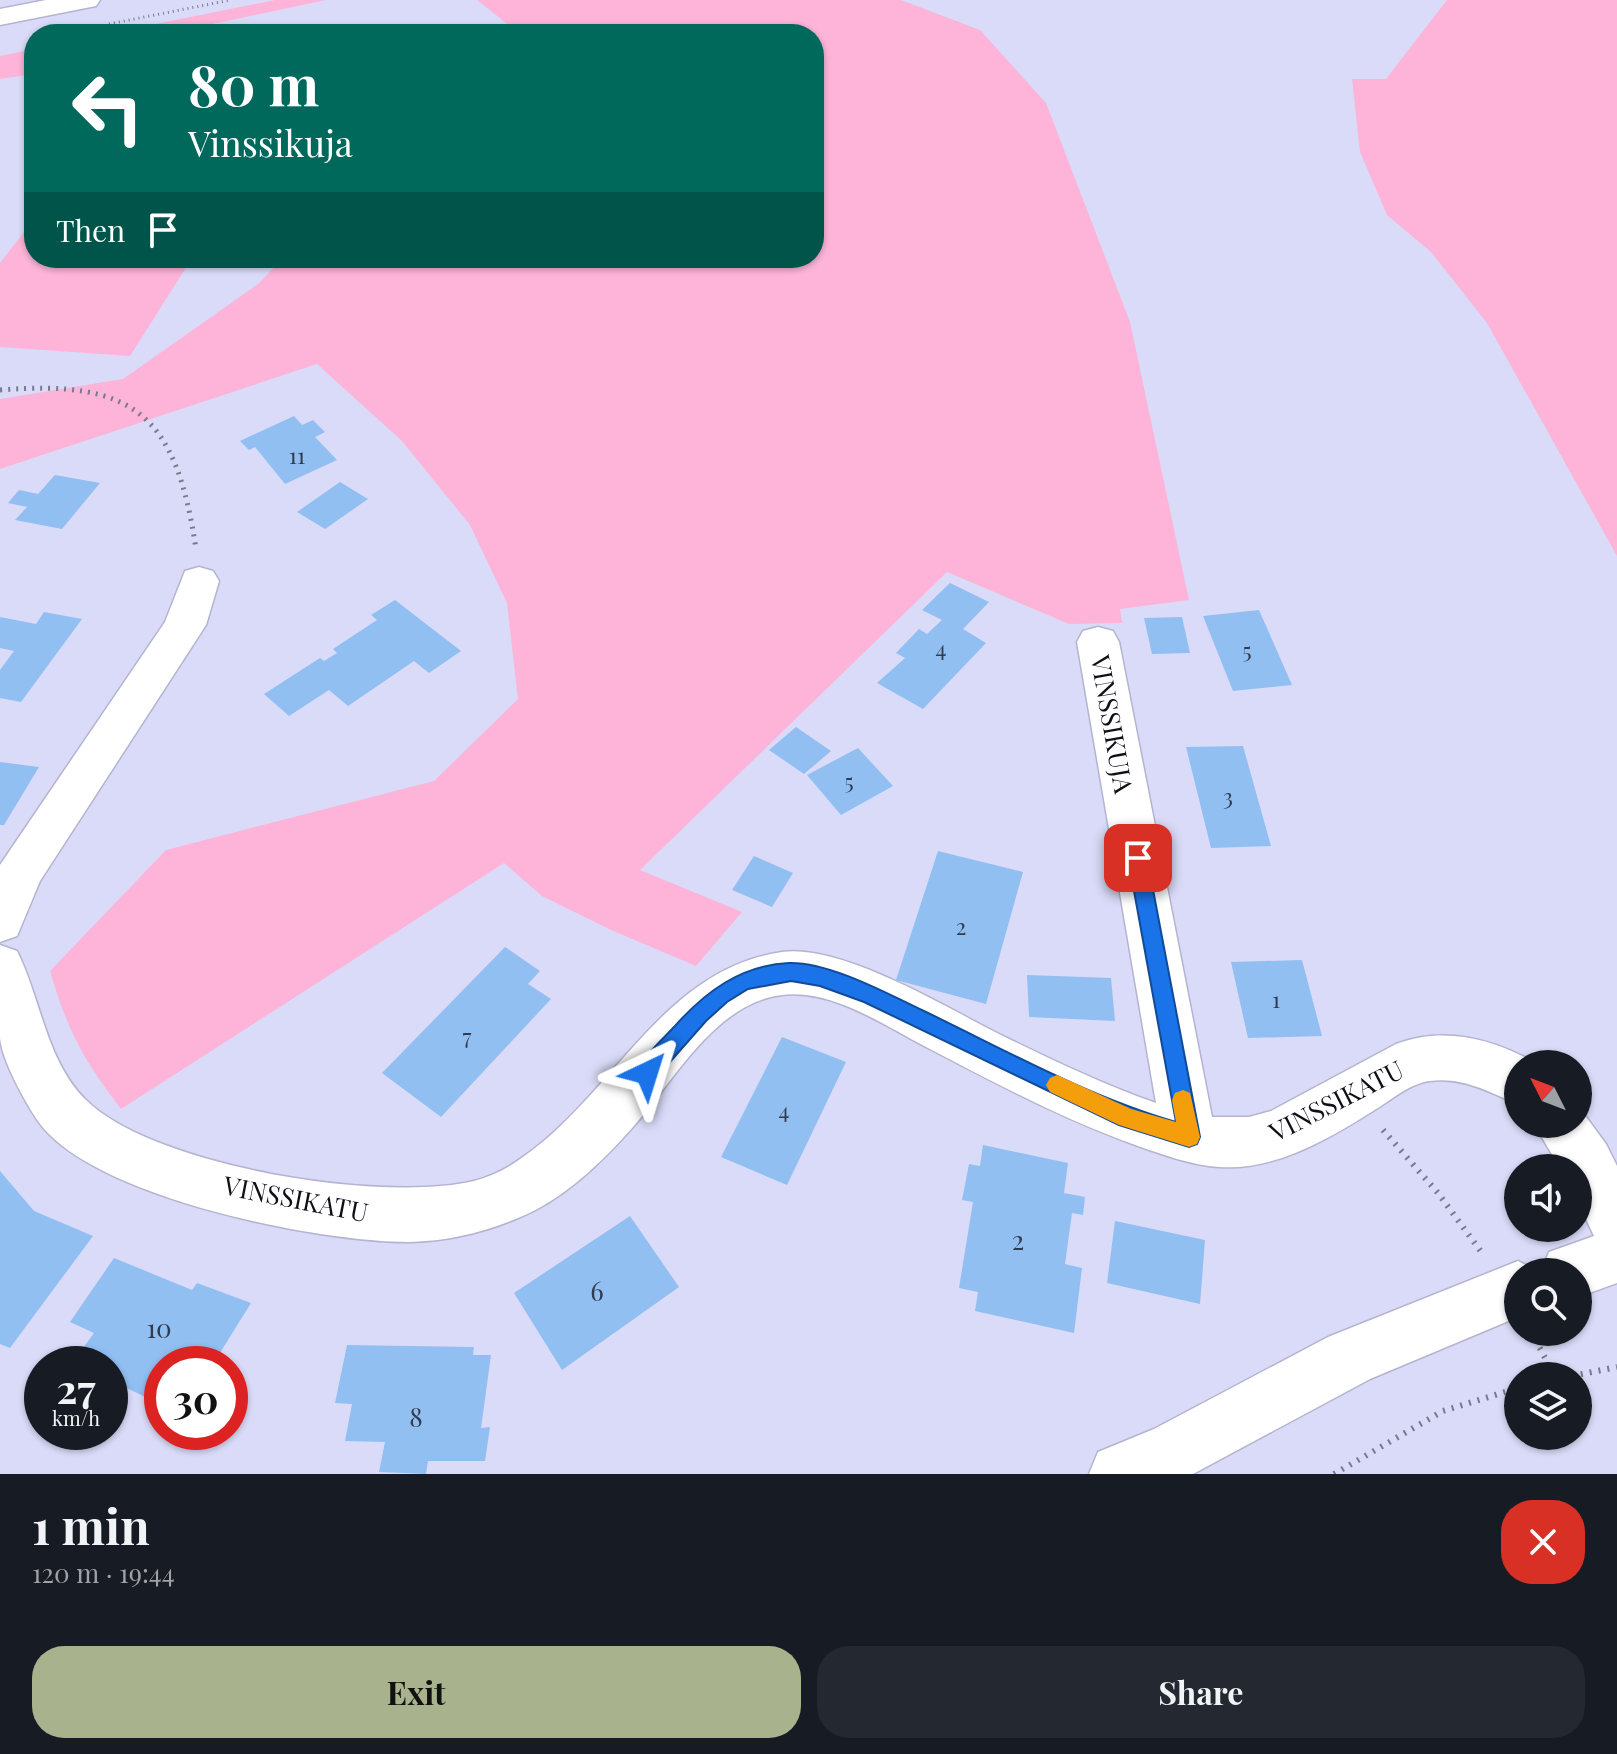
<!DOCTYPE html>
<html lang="en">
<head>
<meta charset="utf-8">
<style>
	body { margin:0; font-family:"Playfair Display",serif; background:#242831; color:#f1f3f6; height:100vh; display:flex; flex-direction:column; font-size:30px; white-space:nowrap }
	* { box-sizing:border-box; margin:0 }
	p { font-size:26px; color:#9ea1a6 }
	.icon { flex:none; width:44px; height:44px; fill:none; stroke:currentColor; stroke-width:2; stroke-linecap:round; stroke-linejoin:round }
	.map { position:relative; height:1474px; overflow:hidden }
	.details { display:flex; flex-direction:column; background:#171b24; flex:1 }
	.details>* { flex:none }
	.banner { position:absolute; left:24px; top:24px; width:800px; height:244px; border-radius:32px; box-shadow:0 2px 6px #0004; background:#00695c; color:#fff; overflow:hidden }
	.needle { width:52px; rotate:312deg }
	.controls { position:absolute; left:1504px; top:1050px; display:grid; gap:16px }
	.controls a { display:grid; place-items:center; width:88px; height:88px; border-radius:50%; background:#171b24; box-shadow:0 2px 6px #0004; font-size:40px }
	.speed { position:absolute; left:24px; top:1346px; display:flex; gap:16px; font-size:40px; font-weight:700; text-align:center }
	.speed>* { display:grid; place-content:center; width:104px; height:104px; border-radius:50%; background:#171b24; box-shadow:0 2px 6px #0004; line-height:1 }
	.speed small { font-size:20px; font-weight:400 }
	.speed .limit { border:12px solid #d22; background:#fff; color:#111 }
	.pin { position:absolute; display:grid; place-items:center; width:68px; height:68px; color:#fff; margin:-34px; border-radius:16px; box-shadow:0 4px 12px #0006 }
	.me { position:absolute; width:88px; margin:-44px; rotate:41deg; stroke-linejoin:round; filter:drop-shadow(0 0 6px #0008) }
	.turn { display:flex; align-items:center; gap:28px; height:168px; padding:0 32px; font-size:36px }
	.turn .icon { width:104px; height:104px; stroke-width:2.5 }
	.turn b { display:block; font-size:56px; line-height:68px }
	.then { display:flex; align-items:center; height:76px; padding:0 32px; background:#0003; gap:16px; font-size:30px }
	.round { display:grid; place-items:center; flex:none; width:84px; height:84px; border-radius:32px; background:#242831 }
	.head { display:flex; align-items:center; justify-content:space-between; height:136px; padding:0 32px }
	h1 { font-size:48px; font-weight:700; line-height:60px }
	.primary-button { display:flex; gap:16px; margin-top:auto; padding:16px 32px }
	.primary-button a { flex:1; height:92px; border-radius:32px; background:#a8b28c; color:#111; font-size:32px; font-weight:700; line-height:92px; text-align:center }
	.primary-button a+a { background:#242831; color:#f1f3f6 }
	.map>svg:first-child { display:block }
	.green { fill:#fdb4d8 }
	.building { fill:#91bff2 }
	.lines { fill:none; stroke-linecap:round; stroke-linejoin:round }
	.minor-casing { stroke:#b4b4d0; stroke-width:3 }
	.highway-casing { stroke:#b4b4d0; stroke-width:3 }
	.path-far2 { stroke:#7a7a8e; stroke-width:3; stroke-dasharray:1 4; stroke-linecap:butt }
	.path-far1 { stroke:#7a7a8e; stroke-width:5; stroke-dasharray:2 6; stroke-linecap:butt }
	.path { stroke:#7a7a8e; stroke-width:6; stroke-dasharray:2 7; stroke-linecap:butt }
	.minor { fill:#fff; fill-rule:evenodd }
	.highway { fill:#fff; fill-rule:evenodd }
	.route { fill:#1a73e8; stroke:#114b97; stroke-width:2 }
	.slow { fill:#f59e0b }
	.labels { text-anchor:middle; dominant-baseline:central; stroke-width:6; stroke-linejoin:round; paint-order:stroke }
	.number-label { font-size:22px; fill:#303b4e }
	.street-label { font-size:26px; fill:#0f0f18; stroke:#fff }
	.near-number-label { font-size:26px; fill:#303b4e }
</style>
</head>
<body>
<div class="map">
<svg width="1617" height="1474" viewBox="0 0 1617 1474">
	<rect width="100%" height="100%" fill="#dadbf8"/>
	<!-- green -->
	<g class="green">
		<polygon points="275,0 326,0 189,29 181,34 106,34"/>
		<path d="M477 0H901L980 30 1046 103 1130 322 1189 600 1120 609 1122 623 1069 624 947 572 640 870 742 912 696 966 611 930 542 896 504 863 121 1109C83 1059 68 1032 50 971L166 850 434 781 518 699 507 603 470 525 402 441 317 364 0 469V399L123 379 258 284 283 258H814V34H520Z"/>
		<polygon points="1447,0 1617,0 1617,556 1487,323 1431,252 1387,215 1360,152 1352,79 1386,79"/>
		<polygon points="34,49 34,74 0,79 0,56"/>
		<polygon points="34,219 34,258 192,258 130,356 0,347 0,263"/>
	</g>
	<!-- building -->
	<g class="building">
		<polygon points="294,416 302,425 313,420 325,432 315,437 337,460 285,484 255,447 249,450 240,441"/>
		<polygon points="55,475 100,483 62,529 15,520 27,507 8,503 19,490 38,494"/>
		<polygon points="340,482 368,499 325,529 297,512"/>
		<polygon points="950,583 989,602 963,629 986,643 923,709 877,683 905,658 896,653 919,629 927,634 942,620 922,610"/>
		<polygon points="395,600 461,651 429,673 414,661 348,706 329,690 289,716 264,694 320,658 324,661 337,653 333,649 377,620 371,615"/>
		<polygon points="1259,610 1292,685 1233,691 1203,616"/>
		<polygon points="44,612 82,619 21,702 0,698 0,670 14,651 0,648 0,617 36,624"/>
		<polygon points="1182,617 1190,653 1152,654 1144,618"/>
		<polygon points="796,727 831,751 804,774 769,750"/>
		<polygon points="1243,746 1271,846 1211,848 1186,747"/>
		<polygon points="858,748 893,786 841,815 807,775"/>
		<polygon points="0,762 39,767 4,825 0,825"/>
		<polygon points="938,851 1023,872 986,1004 896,980"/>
		<polygon points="754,856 793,873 772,907 732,890"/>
		<polygon points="505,947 540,971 528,984 551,999 441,1117 382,1073"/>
		<polygon points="1302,960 1322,1036 1248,1038 1231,962"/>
		<polygon points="1027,975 1111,978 1115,1021 1029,1017"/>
		<polygon points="782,1037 846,1062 787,1185 721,1157"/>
		<polygon points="983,1145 1068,1163 1064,1193 1085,1197 1083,1215 1072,1213 1065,1264 1082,1268 1074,1333 975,1311 978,1292 959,1288 973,1202 962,1200 969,1164 980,1166"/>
		<polygon points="0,1171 34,1211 93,1236 10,1348 0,1344"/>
		<polygon points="630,1216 679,1287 562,1370 514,1293"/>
		<polygon points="1115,1221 1205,1240 1200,1304 1107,1283"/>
		<polygon points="114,1258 192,1290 197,1283 251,1303 213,1364 162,1364 162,1405 110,1380 110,1364 73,1362 94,1333 70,1322"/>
		<polygon points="347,1345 474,1347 473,1355 491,1355 481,1428 490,1427 485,1461 428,1461 426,1474 379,1472 385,1442 345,1441 352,1404 335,1403"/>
	</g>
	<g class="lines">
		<!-- minor casing -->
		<g class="minor-casing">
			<g id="minor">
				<polygon points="199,567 213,571 219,581 206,625 40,881 17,936 0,942 0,865 165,622 185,571"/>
				<path d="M1098 627 1113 631 1119 642 1212 1117H1249L1271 1111 1396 1044C1445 1026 1492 1039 1536 1063L1518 1064V1104C1488 1092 1464 1077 1430 1081 1410 1083 1390 1101 1373 1111 1327 1140 1274 1171 1219 1167 1191 1165 1164 1155 1138 1146 1065 1120 997 1084 928 1048 885 1026 833 989 782 995 715 1003 674 1081 633 1127 601 1163 563 1200 518 1218 483 1233 447 1241 410 1242 321 1243 90 1197 38 1121 25 1102 2 1060 0 1038 0 1007 0 975 0 945L17 951C41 999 46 1061 86 1100 154 1167 383 1203 474 1181 493 1176 508 1168 523 1157 614 1094 664 968 782 952 842 944 945 1007 999 1034 1050 1059 1102 1084 1156 1103L1077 642 1083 631Z"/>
				<polygon points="1578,1106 1606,1144 1617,1166 1617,1283 1578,1297 1578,1272 1541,1272 1549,1252 1594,1236 1578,1202 1578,1168 1560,1168 1534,1124 1578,1124"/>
				<polygon points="1518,1261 1539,1272 1518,1272 1518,1317 1370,1379 1193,1474 1089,1474 1098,1452 1154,1429 1328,1337"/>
			</g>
		</g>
		<!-- highway casing -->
		<g class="highway-casing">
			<polygon id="highway" points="46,0 100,0 96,6 0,25 0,9"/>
		</g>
		<!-- path-far2 -->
		<polyline class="path-far2" points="109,24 231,0"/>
		<!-- path-far1 -->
		<path class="path-far1" d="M0 390C136 379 176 416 196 549"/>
		<!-- path -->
		<g class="path">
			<polyline points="1383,1130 1438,1193 1482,1253"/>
			<polyline points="1531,1332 1555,1376"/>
			<polyline points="1572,1376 1617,1367"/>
			<polyline points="1334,1474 1443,1411 1518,1388"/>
		</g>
		<!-- minor -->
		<use href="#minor" class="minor"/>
		<!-- highway -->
		<use href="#highway" class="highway"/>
	</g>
	<!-- route -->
	<path class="route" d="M1138 850 1145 853 1147 858 1200 1137 1197 1144 1189 1147 1119 1125 864 1002 820 986 791 981 748 989 727 1002 706 1021 655 1079 647 1082 639 1079 636 1073C644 1055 662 1040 675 1026 705 992 741 965 789 963 830 962 888 994 926 1012 1007 1051 1089 1097 1176 1122L1128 858 1131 853Z"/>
	<!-- slow -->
	<polygon class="slow" points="1057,1075 1131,1109 1176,1122 1172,1100 1175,1093 1183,1090 1190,1093 1200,1137 1197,1144 1189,1147 1119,1125 1050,1092 1046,1085 1050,1078"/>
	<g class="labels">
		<!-- number labels -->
		<g class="number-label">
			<text x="297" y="455">11</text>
			<text x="941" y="648">4</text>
			<text x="1247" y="650">5</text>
			<text x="849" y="781">5</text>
			<text x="1228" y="796">3</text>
			<text x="961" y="926">2</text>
			<text x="1276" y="999">1</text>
			<text x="467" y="1036">7</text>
			<text x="784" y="1110">4</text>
		</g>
		<!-- street labels -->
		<g class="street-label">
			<text transform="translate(1113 724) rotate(80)">VINSSIKUJA</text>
			<text transform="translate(1336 1100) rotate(-27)">VINSSIKATU</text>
			<text transform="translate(296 1198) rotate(11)">VINSSIKATU</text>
		</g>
		<!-- near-number labels -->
		<g class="near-number-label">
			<text x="1018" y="1239">2</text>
			<text x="597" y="1290">6</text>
			<text x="159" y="1327">10</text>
			<text x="416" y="1416">8</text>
		</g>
	</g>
</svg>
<div class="controls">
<a><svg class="needle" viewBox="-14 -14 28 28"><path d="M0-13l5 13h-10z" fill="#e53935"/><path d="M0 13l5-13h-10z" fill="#9ea1a6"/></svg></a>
<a><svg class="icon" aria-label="sound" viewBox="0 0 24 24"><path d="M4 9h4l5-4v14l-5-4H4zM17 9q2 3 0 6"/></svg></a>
<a><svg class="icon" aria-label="search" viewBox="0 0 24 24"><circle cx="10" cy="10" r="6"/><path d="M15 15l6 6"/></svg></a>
<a><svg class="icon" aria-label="layers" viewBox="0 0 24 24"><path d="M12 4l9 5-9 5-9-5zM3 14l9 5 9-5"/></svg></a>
</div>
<div class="speed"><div>27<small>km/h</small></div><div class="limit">30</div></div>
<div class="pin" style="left:1138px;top:858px;background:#d93025"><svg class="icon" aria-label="arrive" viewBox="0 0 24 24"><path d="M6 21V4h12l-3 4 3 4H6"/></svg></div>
<svg class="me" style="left:647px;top:1073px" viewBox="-20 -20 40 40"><path d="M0-17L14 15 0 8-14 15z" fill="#1a73e8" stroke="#fff" stroke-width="4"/></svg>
<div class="banner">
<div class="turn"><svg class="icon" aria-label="left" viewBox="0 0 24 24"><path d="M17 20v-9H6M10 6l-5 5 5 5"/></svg><div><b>80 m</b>Vinssikuja</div></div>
<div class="then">Then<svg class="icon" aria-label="arrive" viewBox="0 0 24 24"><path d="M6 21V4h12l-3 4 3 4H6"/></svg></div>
</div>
</div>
<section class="details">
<div class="head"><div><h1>1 min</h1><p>120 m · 19:44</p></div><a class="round" style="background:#d93025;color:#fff"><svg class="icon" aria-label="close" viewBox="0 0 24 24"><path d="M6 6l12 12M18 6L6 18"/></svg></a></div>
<div class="primary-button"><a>Exit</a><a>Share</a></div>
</section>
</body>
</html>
